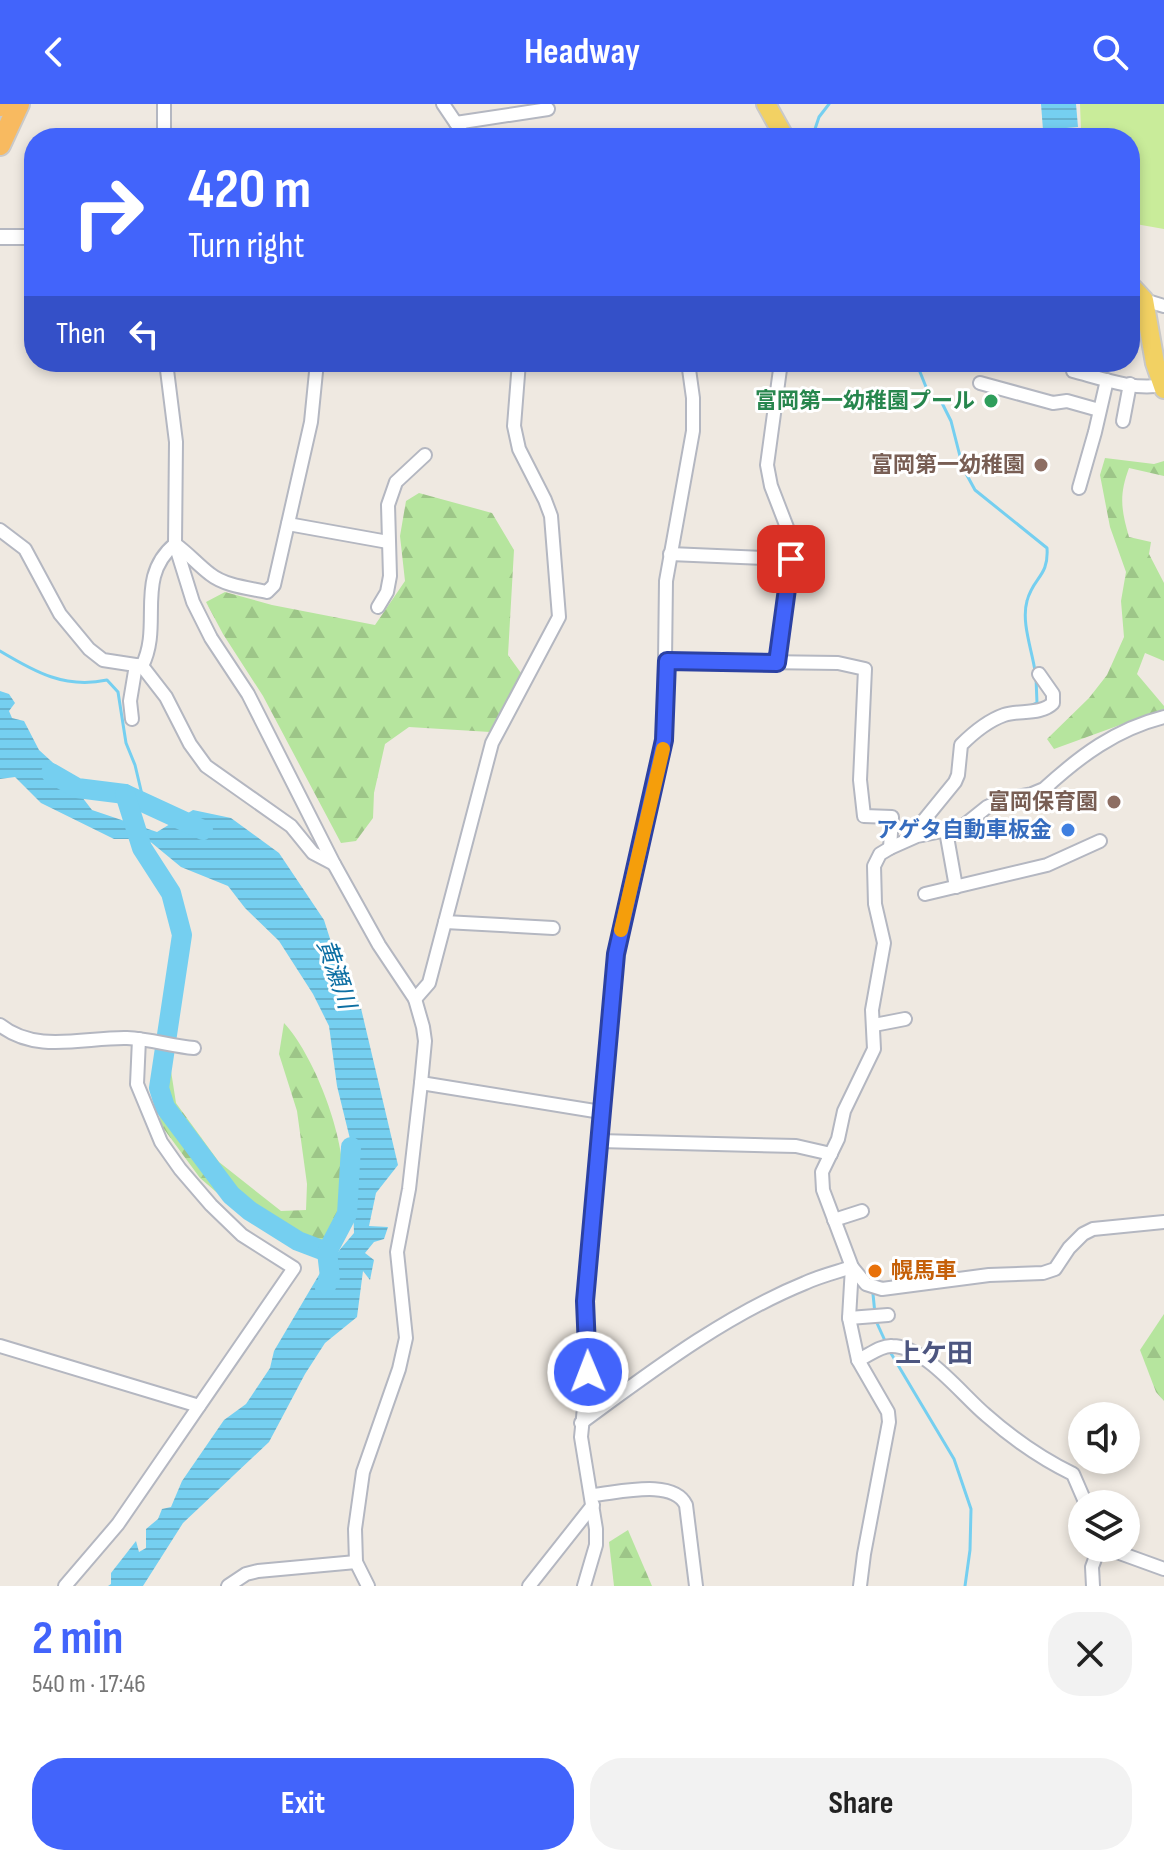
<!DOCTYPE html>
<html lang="en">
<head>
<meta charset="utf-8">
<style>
	body { margin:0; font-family:"Sofia Sans Condensed","Noto Sans JP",sans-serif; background:#f2f2f2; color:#222; height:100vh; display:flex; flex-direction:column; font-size:30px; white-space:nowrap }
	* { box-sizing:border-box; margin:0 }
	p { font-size:26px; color:#767676 }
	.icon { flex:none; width:44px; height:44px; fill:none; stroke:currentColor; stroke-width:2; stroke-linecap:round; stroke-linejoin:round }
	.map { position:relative; height:1482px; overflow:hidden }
	.sheet { display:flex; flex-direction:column; background:#fff; flex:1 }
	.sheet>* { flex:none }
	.hud { position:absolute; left:24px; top:24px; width:1116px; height:244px; border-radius:32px; box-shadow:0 4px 12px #0003; background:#4264fb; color:#fff; overflow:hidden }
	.controls { position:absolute; left:1068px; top:1298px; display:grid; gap:16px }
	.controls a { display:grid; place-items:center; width:72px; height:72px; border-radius:50%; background:#fff; box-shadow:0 4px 12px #0003; font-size:40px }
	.pin { position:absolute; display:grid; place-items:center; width:68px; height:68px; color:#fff; margin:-34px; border-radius:16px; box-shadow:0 4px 12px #0006 }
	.me { position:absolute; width:88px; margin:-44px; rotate:359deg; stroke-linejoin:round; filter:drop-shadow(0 0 6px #0008) }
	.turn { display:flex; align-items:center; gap:28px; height:168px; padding:0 32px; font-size:36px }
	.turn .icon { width:104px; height:104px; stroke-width:2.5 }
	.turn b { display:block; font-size:56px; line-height:68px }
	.then { display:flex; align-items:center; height:76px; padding:0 32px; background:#0003; gap:16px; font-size:30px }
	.round { display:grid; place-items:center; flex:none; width:84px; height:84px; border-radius:32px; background:#f2f2f2 }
	.headline { display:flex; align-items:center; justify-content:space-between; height:136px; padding:0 32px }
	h1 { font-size:48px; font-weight:700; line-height:60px; color:#4264fb }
	.cta { display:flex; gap:16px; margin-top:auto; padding:16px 32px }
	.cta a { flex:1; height:92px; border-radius:32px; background:#4264fb; color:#fff; font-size:32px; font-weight:700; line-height:92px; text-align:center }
	.cta a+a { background:#f2f2f2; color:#222 }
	header { display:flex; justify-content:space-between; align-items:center; height:104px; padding:0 32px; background:#4264fb; color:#fff; font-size:36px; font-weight:700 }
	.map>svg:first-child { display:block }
	.forest { fill:url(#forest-firs) }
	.pitch { fill:#c9ec9a }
	.water { fill:url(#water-rules) }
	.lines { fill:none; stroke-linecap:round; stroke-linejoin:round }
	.stream { stroke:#75cff0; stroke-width:3 }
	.river { stroke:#75cff0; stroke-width:20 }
	.minor-casing { stroke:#b4b7c1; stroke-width:16 }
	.tertiary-casing { stroke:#b4b7c1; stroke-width:18 }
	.primary-casing { stroke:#c9c9c9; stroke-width:22 }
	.trunk-casing { stroke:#c9c9c9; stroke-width:24 }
	.minor { stroke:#fff; stroke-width:12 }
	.tertiary { stroke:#fff; stroke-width:14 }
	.primary { stroke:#f2d163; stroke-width:18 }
	.trunk { stroke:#f8ba60; stroke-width:20 }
	.route-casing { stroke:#2b41a3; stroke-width:20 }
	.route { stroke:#4264fb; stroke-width:14 }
	.slow { stroke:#f59e0b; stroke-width:14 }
	.leisure-dot { fill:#2e9e5b; stroke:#fff; stroke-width:3 }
	.education-dot { fill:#8d6e63; stroke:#fff; stroke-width:3 }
	.shop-dot { fill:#3f7fe0; stroke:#fff; stroke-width:3 }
	.food-dot { fill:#e8710a; stroke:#fff; stroke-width:3 }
	.labels { text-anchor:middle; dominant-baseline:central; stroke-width:6; stroke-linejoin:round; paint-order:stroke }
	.leisure-label { font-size:22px; font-weight:bold; fill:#27864d; stroke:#fff; text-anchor:end }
	.education-label { font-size:22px; font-weight:bold; fill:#785e54; stroke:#fff; text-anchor:end }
	.shop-label { font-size:22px; font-weight:bold; fill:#366cbe; stroke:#fff; text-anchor:end }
	.food-label { font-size:22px; font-weight:bold; fill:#c56008; stroke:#fff; text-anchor:start }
	.water-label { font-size:24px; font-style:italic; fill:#0d6fa3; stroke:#fff }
	.quarter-label { font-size:26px; font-weight:bold; fill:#4d5680; stroke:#fff }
</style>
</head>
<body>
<header><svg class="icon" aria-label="back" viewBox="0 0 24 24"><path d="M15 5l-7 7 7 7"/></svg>Headway<svg class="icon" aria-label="search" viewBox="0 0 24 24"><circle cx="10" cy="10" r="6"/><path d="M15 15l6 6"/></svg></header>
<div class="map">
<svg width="1164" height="1482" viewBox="0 0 1164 1482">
	<defs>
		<pattern id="forest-firs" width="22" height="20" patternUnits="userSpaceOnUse" patternTransform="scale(2)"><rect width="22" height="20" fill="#b6e59e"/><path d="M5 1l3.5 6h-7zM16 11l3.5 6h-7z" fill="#9dc588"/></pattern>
		<pattern id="water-rules" width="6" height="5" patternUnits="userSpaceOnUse" patternTransform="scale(2)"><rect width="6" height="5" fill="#75cff0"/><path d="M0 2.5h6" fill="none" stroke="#66b2ce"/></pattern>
	</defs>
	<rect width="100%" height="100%" fill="#efe9e1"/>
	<!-- forest -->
	<g class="forest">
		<path d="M1105 354 1154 360 1164 357V372L1129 364C1119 391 1121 405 1129 433L1151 438 1149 450 1164 479V557L1145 549 1137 570 1164 602V605L1054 645 1047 635 1089 594 1107 571 1124 533 1121 497 1126 468 1110 423 1100 371Z"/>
		<polygon points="419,389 492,409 514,446 508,551 521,569 490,628 409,623 385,640 374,689 373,714 356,737 341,739 263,592 223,530 206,498 225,488 272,501 375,521 405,477 400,432 406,397"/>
		<path d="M284 919C315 952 348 1039 343 1086 342 1103 330 1122 322 1138L309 1143 287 1136 230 1100 200 1074 161 1021 154 979 159 954H169L176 999 219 1058 281 1107 306 1106 307 1080 297 1007 279 950Z"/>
		<polygon points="1164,1210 1164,1297 1156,1288 1140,1246"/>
		<polygon points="628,1426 652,1482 614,1482 609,1438"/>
	</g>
	<!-- pitch -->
	<polygon class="pitch" points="1080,0 1164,0 1164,125 1130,119 1130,34 1057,34 1057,29 1081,25"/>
	<!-- water -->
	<g class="water">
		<polygon points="1041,0 1076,0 1078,23 1043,26"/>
		<polygon points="0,587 9,590 15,599 9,607 12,614 24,617 39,646 62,667 92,706 157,728 193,706 231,714 279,749 324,816 340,866 360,900 398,1061 376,1089 369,1122 388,1123 384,1135 374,1138 365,1149 374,1156 370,1176 363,1167 357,1213 325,1239 305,1270 269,1338 183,1419 143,1482 108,1482 111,1480 111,1469 136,1437 139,1448 146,1444 146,1425 158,1415 162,1405 171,1403 182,1377 224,1316 246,1300 270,1264 274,1247 320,1169 354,1129 351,1039 337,982 329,922 313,890 279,837 245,804 228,782 181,763 147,735 114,735 41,699 15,673 0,675"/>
	</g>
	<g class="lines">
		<!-- stream -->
		<g class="stream">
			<polyline points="812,34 819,13 829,0"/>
			<path d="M916 258 930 293 942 299 951 317 963 364 975 386 1047 444C1049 473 1033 473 1027 497 1021 518 1032 546 1035 567"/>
			<path d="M0 547C35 568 65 585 107 576L118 588 126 639 135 661 144 699"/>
			<polyline points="1030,602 1037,599 1036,574"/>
			<polyline points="873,1190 875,1210"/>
			<polyline points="876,1217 886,1239"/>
			<polyline points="889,1246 954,1355 971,1405 970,1446 965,1482"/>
		</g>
		<!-- river -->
		<g class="river">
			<polyline points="51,669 77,684 125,690 203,726"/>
			<polyline points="125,690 142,744 171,789 182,831 159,984 165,1003 231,1091 250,1107 298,1137 327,1148"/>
			<polyline points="325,1184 330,1173 327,1148 347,1110 351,1043"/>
		</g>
		<!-- minor casing -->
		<g class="minor-casing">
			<g id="minor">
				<polyline points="443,0 466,34"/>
				<polyline points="456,19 548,5"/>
				<polyline points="164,34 164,0"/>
				<polyline points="1144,196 1164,202"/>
				<polyline points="166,258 176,338 175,440 193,498 211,534 248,590 334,760 379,841 415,895 423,923 425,937 421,979 409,1085 397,1148 406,1234 399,1265 363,1368 355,1425 356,1458 368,1482"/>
				<path d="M1075 258 1073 267C1100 274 1135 287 1162 281"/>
				<polyline points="980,279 1053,299 1067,297 1099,306"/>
				<polyline points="1123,317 1130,280"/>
				<polyline points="1079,384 1095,328 1107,276"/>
				<polyline points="288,420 388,438"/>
				<polyline points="0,426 25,445 60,510 89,545 103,556 142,562 166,593 190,640 206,662 291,722 313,749 334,760"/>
				<polyline points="670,450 791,455"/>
				<polyline points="378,503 387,488 390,472 388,401 396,378 425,351"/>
				<polyline points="667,557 838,559 865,565 860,676 864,712 892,713 890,744"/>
				<polyline points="777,559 791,455 788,426 771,382 767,361 781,258"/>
				<path d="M142 562C163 521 134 474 175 440 188 449 198 461 210 470 225 482 249 484 267 488L274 481 311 318 317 258"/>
				<polyline points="132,615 130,597 136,561"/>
				<polyline points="946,727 956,783"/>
				<path d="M921 731 920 721 955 678 958 671 961 641C973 629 987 617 1004 611 1019 606 1041 611 1053 599V590L1039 570"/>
				<polyline points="925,790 1047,761 1100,737"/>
				<polyline points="445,818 553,824"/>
				<polyline points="415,895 429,879 492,639 559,513 551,412 545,396 519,345 514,322 519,258"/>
				<path d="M0 921C36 950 85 933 127 934 150 935 172 942 194 944"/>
				<polyline points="874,921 905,915"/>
				<polyline points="421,979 601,1008"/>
				<polyline points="599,1037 796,1042 831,1050"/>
				<polyline points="834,1116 862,1107"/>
				<polyline points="849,1214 888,1211"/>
				<polyline points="0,1242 199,1302"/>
				<path d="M858 1256C868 1252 881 1241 892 1242 925 1242 962 1291 986 1311 1012 1334 1042 1355 1073 1370L1086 1400"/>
				<path d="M581 1319C652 1267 724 1212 805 1179 820 1172 837 1168 852 1163L866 1180 882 1185 989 1171 1043 1169 1055 1165 1069 1144 1083 1130 1093 1125 1164 1118"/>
				<path d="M593 1391C618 1389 673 1374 686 1401L696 1482"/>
				<polyline points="1106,1444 1164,1465"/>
				<polyline points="65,1482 118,1420 294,1164 242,1131 211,1101 180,1065 161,1038 137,980 139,935"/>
				<polyline points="228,1482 246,1470 258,1467 356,1458"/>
				<polyline points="529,1482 593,1401"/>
				<polyline points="584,1482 596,1441 596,1425 581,1333 589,1254 585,1197 616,850 664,636 666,477 693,327 693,294 688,258"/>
				<path d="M860 1482 864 1450 889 1318 888 1308 858 1256 849 1214 852 1163 823 1086 822 1068 838 1035 844 1007 874 945 872 906 884 839 875 800 874 762 880 750 890 744 917 732 962 723 987 703 1002 696 1032 690 1044 685C1080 652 1116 625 1164 613"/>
				<polyline points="1093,1482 1092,1463 1099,1444"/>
			</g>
		</g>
		<!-- tertiary casing -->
		<g class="tertiary-casing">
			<polyline id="tertiary" points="0,133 34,133"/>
		</g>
		<!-- primary casing -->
		<g class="primary-casing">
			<g id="primary">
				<polyline points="766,0 785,34"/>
				<polyline points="1130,181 1144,196 1155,259 1164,285"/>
			</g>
		</g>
		<!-- trunk casing -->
		<g class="trunk-casing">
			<g id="trunk">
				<polyline points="0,2 1,0"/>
				<polyline points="0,41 19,0"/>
			</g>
		</g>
		<!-- minor -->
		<use href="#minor" class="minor"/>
		<!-- tertiary -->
		<use href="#tertiary" class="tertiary"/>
		<!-- primary -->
		<use href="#primary" class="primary"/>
		<!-- trunk -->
		<use href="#trunk" class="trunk"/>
	</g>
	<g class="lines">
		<!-- route casing -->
		<g class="route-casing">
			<polyline id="route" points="588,1268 585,1197 616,850 664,636 667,557 777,559 791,455"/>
		</g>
		<!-- route -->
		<use href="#route" class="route"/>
		<!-- slow -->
		<polyline class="slow" points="621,826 663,645"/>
	</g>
	<!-- markers -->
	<circle class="leisure-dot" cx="991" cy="297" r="8"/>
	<g class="education-dot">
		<circle cx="1041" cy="361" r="8"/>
		<circle cx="1114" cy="698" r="8"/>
	</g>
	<circle class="shop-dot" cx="1068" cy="726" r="8"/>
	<circle class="food-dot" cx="875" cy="1167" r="8"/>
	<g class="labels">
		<!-- leisure labels -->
		<g class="leisure-label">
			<text x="975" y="297">富岡第一幼稚園プール</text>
		</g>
		<!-- education labels -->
		<g class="education-label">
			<text x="1025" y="361">富岡第一幼稚園</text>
			<text x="1098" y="698">富岡保育園</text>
		</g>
		<!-- shop labels -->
		<g class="shop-label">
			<text x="1052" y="726">アゲタ自動車板金</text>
		</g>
		<!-- food labels -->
		<g class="food-label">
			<text x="891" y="1167">幌馬車</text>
		</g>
		<!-- water labels -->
		<g class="water-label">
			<text transform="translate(336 870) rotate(71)">黄瀬川</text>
		</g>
		<!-- quarter labels -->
		<g class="quarter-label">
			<text x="934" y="1250">上ケ田</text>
		</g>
	</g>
</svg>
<div class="controls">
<a><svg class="icon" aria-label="sound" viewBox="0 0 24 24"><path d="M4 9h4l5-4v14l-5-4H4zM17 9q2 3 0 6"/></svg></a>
<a><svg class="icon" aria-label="layers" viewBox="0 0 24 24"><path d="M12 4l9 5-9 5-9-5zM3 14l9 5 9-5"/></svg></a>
</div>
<div class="pin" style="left:791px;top:455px;background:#d93025"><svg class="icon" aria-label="arrive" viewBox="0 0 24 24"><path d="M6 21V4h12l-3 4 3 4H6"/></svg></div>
<svg class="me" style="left:588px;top:1268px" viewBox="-20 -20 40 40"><circle r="17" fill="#4264fb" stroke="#fff" stroke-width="3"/><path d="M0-11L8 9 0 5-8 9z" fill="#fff"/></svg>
<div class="hud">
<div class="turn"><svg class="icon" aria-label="right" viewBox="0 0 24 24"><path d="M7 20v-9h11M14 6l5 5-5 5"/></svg><div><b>420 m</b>Turn right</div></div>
<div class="then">Then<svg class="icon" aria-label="left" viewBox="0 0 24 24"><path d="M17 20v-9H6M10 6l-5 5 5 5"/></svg></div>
</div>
</div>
<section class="sheet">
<div class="headline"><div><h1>2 min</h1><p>540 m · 17:46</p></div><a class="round"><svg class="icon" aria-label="close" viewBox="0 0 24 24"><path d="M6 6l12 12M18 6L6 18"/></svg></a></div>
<div class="cta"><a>Exit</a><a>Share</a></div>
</section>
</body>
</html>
